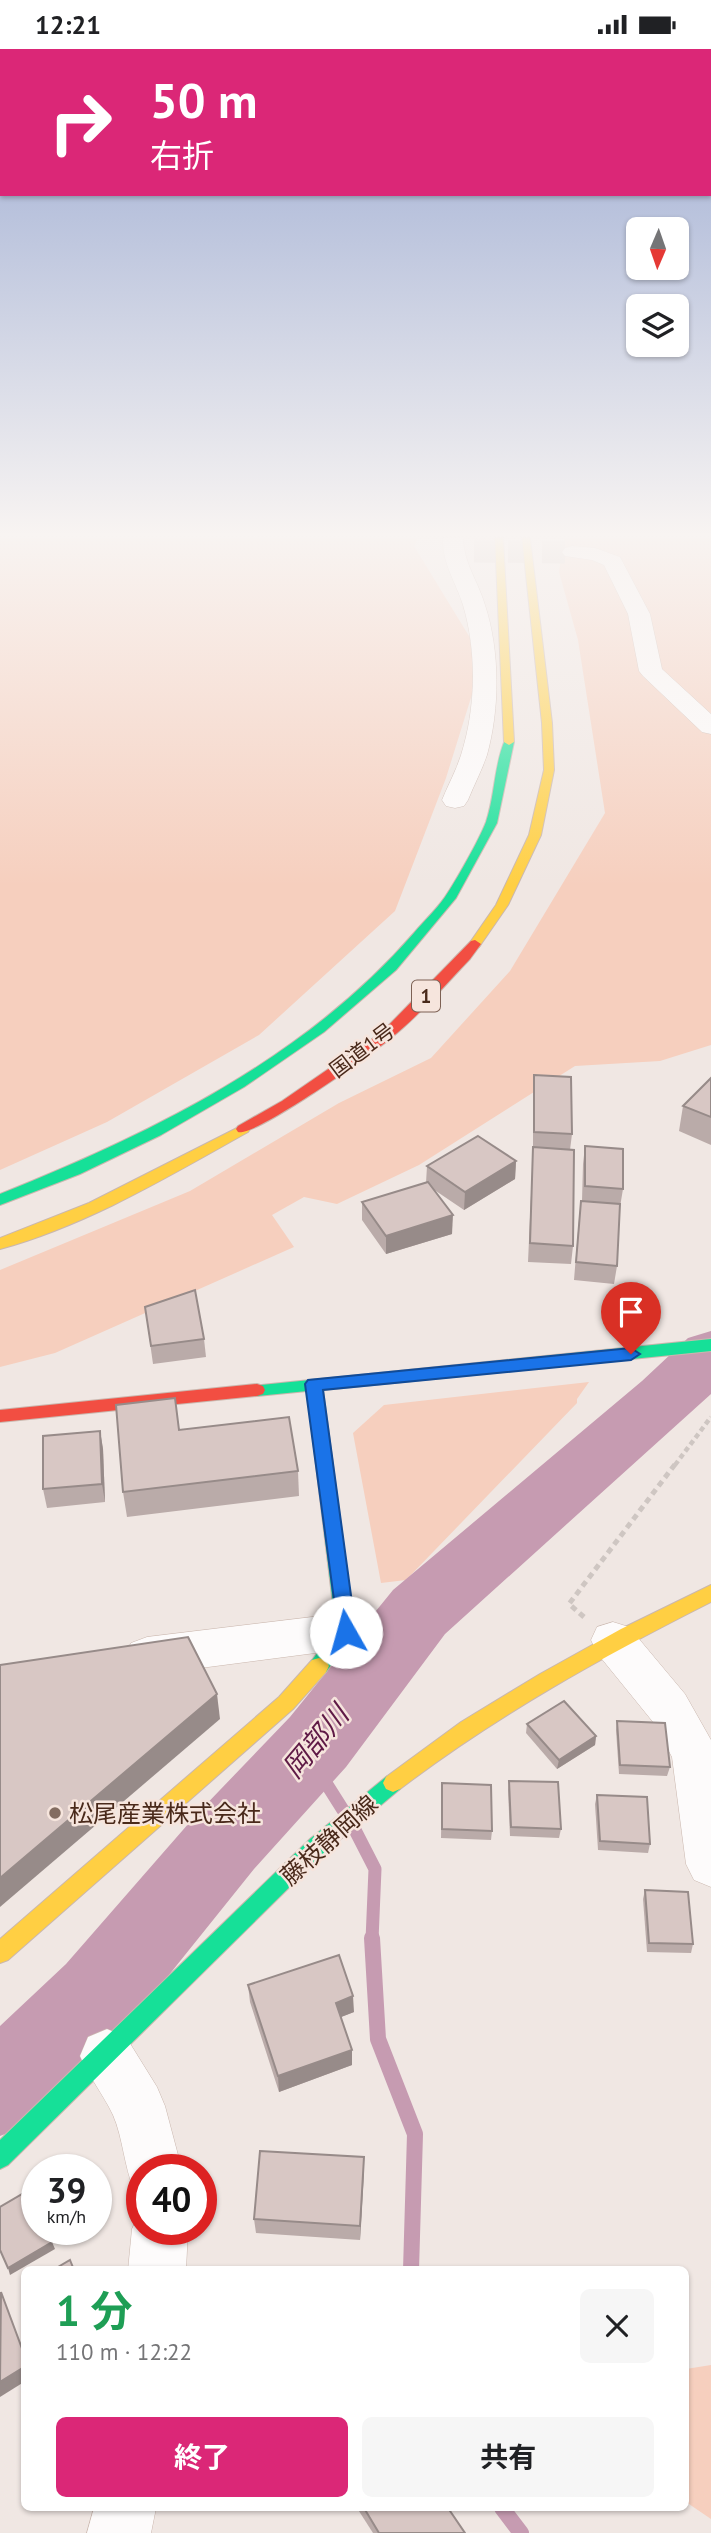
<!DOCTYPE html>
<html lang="ja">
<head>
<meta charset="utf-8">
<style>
	body { margin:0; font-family:"PT Sans","Noto Sans JP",sans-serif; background:#f6f6f6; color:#202124; height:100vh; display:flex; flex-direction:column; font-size:26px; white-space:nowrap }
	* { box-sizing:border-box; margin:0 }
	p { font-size:23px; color:#757577 }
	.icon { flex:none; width:38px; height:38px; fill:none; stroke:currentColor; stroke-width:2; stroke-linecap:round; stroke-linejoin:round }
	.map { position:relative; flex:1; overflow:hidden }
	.side { position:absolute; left:21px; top:2217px; width:668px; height:245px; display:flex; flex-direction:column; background:#fff; border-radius:10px; box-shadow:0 2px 5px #0004 }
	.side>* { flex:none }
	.banner { position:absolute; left:0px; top:0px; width:712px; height:147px; box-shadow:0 2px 5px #0004; background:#db2777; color:#fff; overflow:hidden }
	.needle { width:46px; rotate:182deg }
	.buttons { position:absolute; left:626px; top:168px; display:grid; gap:14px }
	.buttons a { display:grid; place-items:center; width:63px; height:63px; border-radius:10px; background:#fff; box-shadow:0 2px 5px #0004; font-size:35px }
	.speed { position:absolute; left:21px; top:2105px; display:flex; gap:14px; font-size:35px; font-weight:700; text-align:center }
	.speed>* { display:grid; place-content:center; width:91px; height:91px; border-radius:50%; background:#fff; box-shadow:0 2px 5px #0004; line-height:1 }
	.speed small { font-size:18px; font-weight:400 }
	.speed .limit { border:10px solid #d22; background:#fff; color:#111 }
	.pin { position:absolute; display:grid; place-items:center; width:60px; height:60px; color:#fff; margin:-72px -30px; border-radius:50% 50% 50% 0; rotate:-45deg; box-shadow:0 0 7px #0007 }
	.pin .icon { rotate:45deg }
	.me { position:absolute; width:77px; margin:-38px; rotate:353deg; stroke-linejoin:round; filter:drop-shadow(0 0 5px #0008) }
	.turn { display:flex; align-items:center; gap:24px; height:147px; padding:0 35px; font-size:32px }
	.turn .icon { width:91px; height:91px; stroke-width:2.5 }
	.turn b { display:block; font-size:49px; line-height:60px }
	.round { display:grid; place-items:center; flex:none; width:74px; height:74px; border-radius:10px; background:#f6f6f6 }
	.overview { display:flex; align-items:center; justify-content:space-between; height:119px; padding:0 35px }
	h1 { font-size:42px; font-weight:700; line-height:52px; color:#1e9e55 }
	.cta { display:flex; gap:14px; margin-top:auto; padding:14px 35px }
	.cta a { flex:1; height:80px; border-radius:10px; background:#db2777; color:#fff; font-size:28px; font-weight:700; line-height:80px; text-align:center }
	.cta a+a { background:#f6f6f6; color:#202124 }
	.status { display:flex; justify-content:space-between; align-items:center; height:49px; padding:0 35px; background:#fff; direction:ltr }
	.status svg { height:19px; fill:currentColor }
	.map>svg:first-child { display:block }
	.green { fill:#f6cfbe }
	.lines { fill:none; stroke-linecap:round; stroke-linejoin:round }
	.stream-far1 { stroke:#c69bb1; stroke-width:13 }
	.stream { stroke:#c69bb1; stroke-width:16 }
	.river { fill:#c69bb1; fill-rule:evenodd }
	.street-tunnel { stroke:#cfc1bb; stroke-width:23; stroke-dasharray:23 11; stroke-linecap:butt }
	.street-casing { stroke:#cab7ae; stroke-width:1 }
	.fast-casing { stroke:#cab7ae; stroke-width:2 }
	.slow-casing { stroke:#cab7ae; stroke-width:2 }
	.jam-casing { stroke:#cab7ae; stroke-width:2 }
	.path-far1 { stroke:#cec6c2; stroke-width:4.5; stroke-dasharray:5 3.5; stroke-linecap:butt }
	.path { stroke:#cec6c2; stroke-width:5; stroke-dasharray:6 4.5; stroke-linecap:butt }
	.street { fill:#fdfbfb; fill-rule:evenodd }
	.fast { fill:#16e098; fill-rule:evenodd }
	.slow { fill:#ffcf43; fill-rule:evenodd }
	.jam { fill:#f24e42; fill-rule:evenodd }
	.wall { fill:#baaba9 }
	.shaded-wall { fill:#978b89 }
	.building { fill:#d8c7c4; stroke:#978b89; stroke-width:2 }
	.route { fill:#1a73e8; stroke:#114b97; stroke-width:2 }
	.poi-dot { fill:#836c60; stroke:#f6e5dd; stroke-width:2.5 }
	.labels { text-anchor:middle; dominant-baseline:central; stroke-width:5; stroke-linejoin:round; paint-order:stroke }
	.shield { fill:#f6e5dd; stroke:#7d6154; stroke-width:2 }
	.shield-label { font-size:19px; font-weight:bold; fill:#49291a }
	.street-label { font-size:21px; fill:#49291a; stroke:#f6e5dd }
	.near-poi-label { font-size:24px; fill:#49291a; stroke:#f6e5dd; text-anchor:start }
	.near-street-label { font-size:24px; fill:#49291a; stroke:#f6e5dd }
	.near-water-label { font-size:28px; font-style:italic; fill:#5f1a46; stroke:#f6e5dd }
</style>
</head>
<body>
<div class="status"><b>12:21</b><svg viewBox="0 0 49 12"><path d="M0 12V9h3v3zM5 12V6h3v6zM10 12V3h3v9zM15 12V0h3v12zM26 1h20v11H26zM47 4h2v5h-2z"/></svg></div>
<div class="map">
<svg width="711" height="2484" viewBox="0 0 711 2484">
	<rect width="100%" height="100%" fill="#f0e7e3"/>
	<!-- green -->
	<g class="green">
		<polygon points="0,489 418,489 414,497 483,610 446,729 395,862 259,986 107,1073 0,1121"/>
		<polygon points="564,489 711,489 711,996 660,1012 575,1017 419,1116 337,1155 304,1148 272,1166 294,1198 55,1304 0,1318 0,1221 190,1142 339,1054 431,1009 510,922 605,764 578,591 559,523"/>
		<polygon points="589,1333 577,1350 577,1354 406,1531 381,1534 353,1384 384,1356"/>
		<polygon points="711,2316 711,2470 686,2453 686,2320"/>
	</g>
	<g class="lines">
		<!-- stream-far1 -->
		<g class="stream-far1">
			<polyline points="318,1693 319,1723 343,1761"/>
			<polyline points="355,1781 375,1820 372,1891"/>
		</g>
		<!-- stream -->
		<g class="stream">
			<polyline points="372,1889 378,1990 415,2085 411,2221"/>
			<polyline points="502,2459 521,2484"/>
		</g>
		<!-- river -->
		<polygon class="river" points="711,1282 711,1345 445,1585 346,1718 254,1820 128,1977 33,2074 0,2087 0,1977 66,1915 196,1766 290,1668 393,1541 642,1332 688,1289"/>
		<!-- street-tunnel -->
		<polyline class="street-tunnel" points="474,502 572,503"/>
		<!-- street casing -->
		<g class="street-casing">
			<g id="street">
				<path d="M443 489H463C464 515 478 532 485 556 500 602 500 659 487 706 482 721 474 736 468 751L464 757 455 759 446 757 442 751C448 736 456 722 461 706 476 659 477 603 463 556 456 533 442 515 443 489Z"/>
				<polygon points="572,497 595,499 620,508 650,565 662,620 711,665 711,685 702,683 643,627 639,622 628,565 604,516 592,511 565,507 562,503 565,499"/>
				<polygon points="346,1564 362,1569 368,1582 362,1595 346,1600 147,1626 131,1620 125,1607 131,1594 147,1588"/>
				<polygon points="613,1573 629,1578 685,1645 711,1691 711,1838 694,1831 686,1815 672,1708 653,1673 597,1604 591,1591 597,1578"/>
				<path d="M107 1980 126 1988 157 2038 165 2057 182 2121H142V2144L134 2141C124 2117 123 2089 113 2066 103 2045 89 2028 80 2007L88 1988Z"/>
				<polygon points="142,2159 142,2180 188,2180 186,2221 128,2221 132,2180"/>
				<polygon points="94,2459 156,2459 151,2484 87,2484"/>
			</g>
		</g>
		<!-- fast casing -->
		<g class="fast-casing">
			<g id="fast">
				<path d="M505 691 514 693 497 774 456 849 396 921 324 983 244 1038 161 1086 80 1125 0 1156V1145C151 1085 306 1009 414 884 424 872 436 861 445 848 456 832 479 791 486 773 495 747 494 716 505 691Z"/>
				<polygon points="711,1290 711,1302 323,1341 355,1582 326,1623 319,1625 312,1623 309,1617 312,1611 336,1580 307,1342 257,1347 251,1345 249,1341 251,1337"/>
				<polygon points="393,1725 400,1728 403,1734 400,1740 324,1804 8,2116 0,2120 0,2091 310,1790 386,1728"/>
			</g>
		</g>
		<!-- slow casing -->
		<g class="slow-casing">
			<g id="slow">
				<polygon points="495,489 503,489 514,693 509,696 504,693"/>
				<polygon points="522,489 530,489 552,674 554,721 541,786 508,856 479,898 475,899 469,895 496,856 529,786 544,721 542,674"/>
				<path d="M243 1076 250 1080 248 1083C169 1127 88 1176 0 1200V1189L89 1154Z"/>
				<path d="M711 1536V1553C602 1608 497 1666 400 1740L393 1743 386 1740 383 1734 386 1728 461 1673 540 1625 621 1580Z"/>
				<polygon points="319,1609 326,1611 329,1617 326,1623 293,1660 8,1911 0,1914 0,1890 279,1648 312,1611"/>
			</g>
		</g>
		<!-- jam casing -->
		<g class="jam-casing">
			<g id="jam">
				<path d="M475 891 481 895 470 910C445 936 420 966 391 989 372 1005 255 1088 238 1083L236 1080 238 1077 282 1052 382 983 471 892Z"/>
				<polygon points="257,1335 263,1337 265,1341 263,1345 257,1347 0,1373 0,1361"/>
			</g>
		</g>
		<!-- path-far1 -->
		<polyline class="path-far1" points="675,1416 711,1368"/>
		<!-- path -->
		<polyline class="path" points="584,1568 569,1555 676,1414"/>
		<!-- street -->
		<use href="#street" class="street"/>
		<!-- fast -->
		<use href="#fast" class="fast"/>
		<!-- slow -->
		<use href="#slow" class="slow"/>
		<!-- jam -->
		<use href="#jam" class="jam"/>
	</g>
	<!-- wall -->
	<g class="wall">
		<polygon points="534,1026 572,1085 570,1101 573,1197 571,1215 528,1213 533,1102 533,1044"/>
		<polygon points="711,1029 711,1096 679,1082 683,1057"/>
		<polygon points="585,1097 623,1140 620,1158 617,1217 614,1235 574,1231 579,1170 581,1152 582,1152 583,1115"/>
		<polygon points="516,1112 515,1130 464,1161 433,1140 452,1185 386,1205 362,1171 362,1153 426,1134 427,1117"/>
		<polygon points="145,1258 204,1290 206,1308 153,1315"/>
		<polygon points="179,1381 298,1422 299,1447 127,1468 123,1443"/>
		<polygon points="100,1382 103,1400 105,1453 47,1459 43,1440"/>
		<polygon points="617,1672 670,1718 667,1727 619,1725 616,1681"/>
		<polygon points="527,1675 596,1687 595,1696 557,1720 526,1684"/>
		<polygon points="509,1732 561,1780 559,1789 510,1787 508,1741"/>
		<polygon points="442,1734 492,1782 491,1791 441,1789"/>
		<polygon points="597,1746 650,1795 648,1804 598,1801 595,1755"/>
		<polygon points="645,1841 693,1895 691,1904 647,1903 643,1850"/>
		<polygon points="248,1936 354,1963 341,1968 352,2001 352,2016 279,2043 250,1953"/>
		<polygon points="364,2108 360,2191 256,2184 254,2170"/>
		<polygon points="357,2459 448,2459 465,2484 373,2484"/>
	</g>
	<!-- shaded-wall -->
	<g class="shaded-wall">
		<polygon points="516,1112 515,1130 464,1161 465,1143"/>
		<polygon points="453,1166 452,1185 386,1205 386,1187"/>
		<polygon points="100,1382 103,1400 105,1453 102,1435"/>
		<polygon points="217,1645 220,1670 0,1858 0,1829"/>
		<polygon points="596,1687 595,1696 557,1720 559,1711"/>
		<polygon points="353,1947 354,1963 336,1970 336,1954"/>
		<polygon points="352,2001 352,2016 279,2043 278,2027"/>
		<polygon points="364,2108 364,2123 360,2191 360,2177"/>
		<polygon points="52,2193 55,2200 10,2226 8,2219"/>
		<polygon points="24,2318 24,2333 0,2348 0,2333"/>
	</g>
	<!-- building -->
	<g class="building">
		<polygon points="534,1026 571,1028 572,1085 534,1083"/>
		<polygon points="711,1029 711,1068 683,1057"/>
		<polygon points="478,1087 516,1112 465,1143 427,1117"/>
		<polygon points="585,1097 623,1100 623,1140 585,1137"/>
		<polygon points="533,1098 574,1101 573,1197 530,1194"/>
		<polygon points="428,1133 453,1166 386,1187 362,1153"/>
		<polygon points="581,1152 620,1155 617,1217 576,1213"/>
		<polygon points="195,1241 204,1290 151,1297 145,1258"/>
		<polygon points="175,1349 179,1381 289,1368 298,1422 123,1443 116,1356"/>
		<polygon points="100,1382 102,1435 43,1440 43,1387"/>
		<polygon points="188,1588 217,1645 0,1829 0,1616"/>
		<polygon points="564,1652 596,1687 559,1711 527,1675"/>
		<polygon points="617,1672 665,1674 670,1718 620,1716"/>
		<polygon points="509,1732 558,1733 561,1780 511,1778"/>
		<polygon points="442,1734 491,1736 492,1782 442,1780"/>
		<polygon points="597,1746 647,1748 650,1795 600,1792"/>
		<polygon points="645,1841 688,1843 693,1895 649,1894"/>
		<polygon points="339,1906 353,1947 336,1954 352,2001 278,2027 248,1936"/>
		<polygon points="260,2102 364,2108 360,2177 254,2170"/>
		<polygon points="29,2141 37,2159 37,2180 46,2180 52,2193 8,2219 0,2201 0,2158"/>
		<polygon points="70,2211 74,2221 53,2221"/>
		<polygon points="1,2243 24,2305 24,2318 0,2333"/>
		<polygon points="364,2459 448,2459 465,2484 379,2484"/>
	</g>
	<!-- sky -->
	<linearGradient id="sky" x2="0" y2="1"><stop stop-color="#9aaad2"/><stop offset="0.58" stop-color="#f8f4f2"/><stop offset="1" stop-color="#f8f4f2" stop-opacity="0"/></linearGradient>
	<rect width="711" height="837" fill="url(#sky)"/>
	<!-- route -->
	<polygon class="route" points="631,1299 640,1305 631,1311 323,1341 356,1583 353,1588 346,1590 339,1588 305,1335 308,1331"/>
	<!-- markers -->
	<circle class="poi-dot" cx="55" cy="1764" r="7"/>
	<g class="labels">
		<!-- shield labels -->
		<rect class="shield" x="412" y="931.5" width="28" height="31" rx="5"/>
		<g class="shield-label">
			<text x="426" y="947">1</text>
		</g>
		<!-- street labels -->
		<g class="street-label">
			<text transform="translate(362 1001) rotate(-37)">国道1号</text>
		</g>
		<!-- near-poi labels -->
		<g class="near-poi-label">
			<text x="69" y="1764">松尾産業株式会社</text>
		</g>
		<!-- near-street labels -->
		<g class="near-street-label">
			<text transform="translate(329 1791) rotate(-42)">藤枝静岡線</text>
		</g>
		<!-- near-water labels -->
		<g class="near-water-label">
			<text transform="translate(315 1692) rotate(-50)">岡部川</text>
		</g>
	</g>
</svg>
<div class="buttons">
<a><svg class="needle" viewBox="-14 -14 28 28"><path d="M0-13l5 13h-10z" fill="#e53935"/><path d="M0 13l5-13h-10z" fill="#757577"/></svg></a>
<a><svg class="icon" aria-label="layers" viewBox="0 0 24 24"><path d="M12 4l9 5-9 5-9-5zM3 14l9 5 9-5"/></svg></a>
</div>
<div class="speed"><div>39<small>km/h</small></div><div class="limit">40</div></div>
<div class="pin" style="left:631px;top:1305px;background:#d93025"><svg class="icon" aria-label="arrive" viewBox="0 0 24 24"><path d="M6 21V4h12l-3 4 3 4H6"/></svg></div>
<svg class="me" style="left:346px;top:1583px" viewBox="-20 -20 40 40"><circle r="19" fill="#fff"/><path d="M0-13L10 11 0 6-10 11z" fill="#1a73e8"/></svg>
<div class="banner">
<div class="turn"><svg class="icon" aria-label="right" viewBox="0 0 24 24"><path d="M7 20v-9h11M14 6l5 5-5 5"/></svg><div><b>50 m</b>右折</div></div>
</div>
<section class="side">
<div class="overview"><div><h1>1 分</h1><p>110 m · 12:22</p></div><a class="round"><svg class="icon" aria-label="close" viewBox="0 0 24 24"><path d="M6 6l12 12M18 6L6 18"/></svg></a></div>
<div class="cta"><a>終了</a><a>共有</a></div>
</section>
</div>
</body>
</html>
